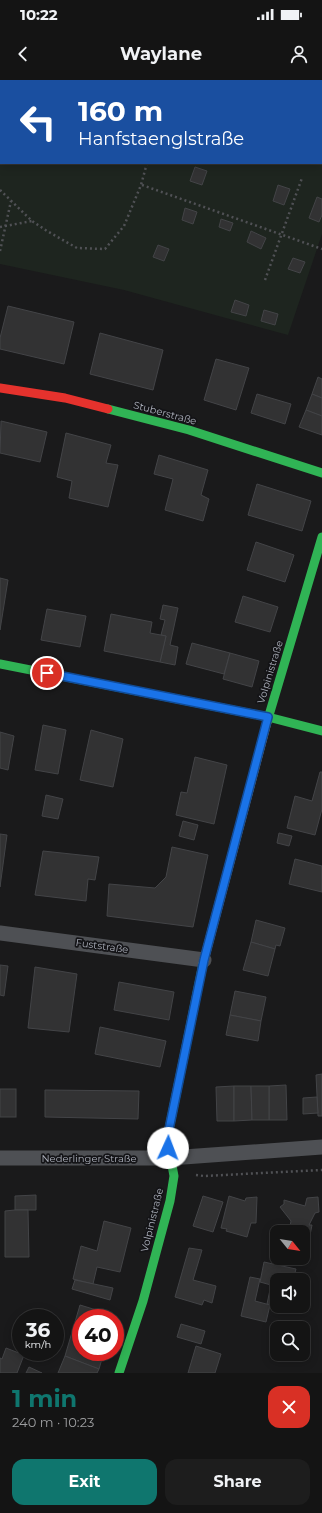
<!DOCTYPE html>
<html lang="en">
<head>
<meta charset="utf-8">
<style>
	body { margin:0; font-family:Montserrat,sans-serif; background:#1d1d1d; color:#f1f3f6; height:100vh; display:flex; flex-direction:column; font-size:15px; white-space:nowrap }
	* { box-sizing:border-box; margin:0 }
	p { font-size:13px; color:#9d9ea0 }
	.icon { flex:none; width:22px; height:22px; fill:none; stroke:currentColor; stroke-width:2; stroke-linecap:round; stroke-linejoin:round }
	.map { position:relative; height:1293px; overflow:hidden }
	.details { display:flex; flex-direction:column; background:#141414; flex:1 }
	.details>* { flex:none }
	.hud { position:absolute; left:0px; top:0px; width:322px; height:84px; box-shadow:0 2px 10px #0003,0 0 0 1px #333334; background:#1a4fa0; color:#fff; overflow:hidden }
	.needle { width:26px; rotate:120deg }
	.buttons { position:absolute; left:270px; top:1145px; display:grid; gap:8px }
	.buttons a { display:grid; place-items:center; width:40px; height:40px; border-radius:8px; background:#141414; box-shadow:0 2px 10px #0003,0 0 0 1px #333334; font-size:20px }
	.speed { position:absolute; left:12px; top:1229px; display:flex; gap:8px; font-size:20px; font-weight:700; text-align:center }
	.speed>* { display:grid; place-content:center; width:52px; height:52px; border-radius:50%; background:#141414; box-shadow:0 2px 10px #0003,0 0 0 1px #333334; line-height:1 }
	.speed small { font-size:10px; font-weight:400 }
	.speed .limit { border:6px solid #d22; background:#fff; color:#111 }
	.pin { position:absolute; display:grid; place-items:center; width:34px; height:34px; color:#fff; margin:-17px; border:2px solid #fff; border-radius:50%; box-shadow:0 1px 4px #0007 }
	.me { position:absolute; width:44px; margin:-22px; rotate:2deg; stroke-linejoin:round; filter:drop-shadow(0 0 3px #0008) }
	.turn { display:flex; align-items:center; gap:14px; height:84px; padding:0 12px; font-size:18px }
	.turn .icon { width:52px; height:52px; stroke-width:2.5 }
	.turn b { display:block; font-size:28px; line-height:34px }
	.round { display:grid; place-items:center; flex:none; width:42px; height:42px; border-radius:12px; background:#1d1d1d }
	.headline { display:flex; align-items:center; justify-content:space-between; height:68px; padding:0 12px }
	h1 { font-size:24px; font-weight:700; line-height:30px; color:#0f766e }
	.button { display:flex; gap:8px; margin-top:auto; padding:8px 12px }
	.button a { flex:1; height:46px; border-radius:12px; background:#0f766e; color:#fff; font-size:16px; font-weight:700; line-height:46px; text-align:center }
	.button a+a { background:#1d1d1d; color:#f1f3f6 }
	.status { display:flex; justify-content:space-between; align-items:center; height:28px; padding:0 20px; background:#141414; direction:ltr }
	.status svg { height:11px; fill:currentColor }
	header { display:flex; justify-content:space-between; align-items:center; height:52px; padding:0 12px; background:#141414; font-size:18px; font-weight:700 }
	.map>svg:first-child { display:block }
	.green { fill:#1e251f }
	.building { fill:#323233; stroke:#434447 }
	.lines { fill:none; stroke-linecap:round; stroke-linejoin:round }
	.path { stroke:#505155; stroke-width:2.5; stroke-dasharray:2 3; stroke-linecap:butt }
	.street { stroke:#4e5054; stroke-width:15 }
	.fast { stroke:#30b455; stroke-width:9 }
	.slow { stroke:#ff9f0a; stroke-width:9 }
	.jam { stroke:#e5322d; stroke-width:9 }
	.route-casing { stroke:#114b97; stroke-width:10 }
	.route { stroke:#1a73e8; stroke-width:7 }
	.labels { text-anchor:middle; dominant-baseline:central; stroke-width:3.5; stroke-linejoin:round; paint-order:stroke }
	.street-label { font-size:10px; fill:#acb0bb; stroke:#141417 }
</style>
</head>
<body>
<div class="status"><b>10:22</b><svg viewBox="0 0 49 12"><path d="M0 12V9h3v3zM5 12V6h3v6zM10 12V3h3v9zM15 12V0h3v12zM26 1h20v11H26zM47 4h2v5h-2z"/></svg></div>
<header><svg class="icon" aria-label="back" viewBox="0 0 24 24"><path d="M15 5l-7 7 7 7"/></svg>Waylane<svg class="icon" aria-label="person" viewBox="0 0 24 24"><circle cx="12" cy="8" r="4"/><path d="M4 21q1-7 8-7t8 7"/></svg></header>
<div class="map">
<svg width="322" height="1293" viewBox="0 0 322 1293">
	<rect width="100%" height="100%" fill="#1a1a1b"/>
	<!-- green -->
	<polygon class="green" points="0,0 163,1 1,1 1,83 321,83 322,62 322,154 288,255 124,210 0,184"/>
	<!-- building -->
	<g class="building">
		<polygon points="195,87 207,91 202,105 190,101"/>
		<polygon points="278,105 290,109 284,125 273,121"/>
		<polygon points="317,117 322,119 322,135 319,142 309,138"/>
		<polygon points="185,128 197,132 193,144 182,140"/>
		<polygon points="221,139 233,143 230,151 219,147"/>
		<polygon points="251,151 266,158 261,169 247,162"/>
		<polygon points="158,165 169,169 164,181 153,177"/>
		<polygon points="293,178 305,182 300,193 288,189"/>
		<polygon points="235,220 249,225 246,236 231,232"/>
		<polygon points="8,226 74,242 64,284 0,269 0,258"/>
		<polygon points="264,230 278,234 275,245 261,241"/>
		<polygon points="100,253 163,270 153,310 90,294"/>
		<polygon points="216,279 249,288 236,330 204,320"/>
		<polygon points="318,297 322,299 322,318 312,314"/>
		<polygon points="257,314 291,324 285,344 251,333"/>
		<polygon points="312,314 322,318 322,336 306,330"/>
		<polygon points="306,330 322,336 322,355 299,347"/>
		<polygon points="1,341 47,352 40,382 0,373"/>
		<polygon points="66,353 111,365 106,383 118,385 108,427 69,418 72,401 57,397"/>
		<polygon points="159,375 208,390 201,415 209,419 203,441 165,430 173,399 154,394"/>
		<polygon points="257,404 311,421 302,451 248,435"/>
		<polygon points="256,462 294,475 285,502 247,490"/>
		<polygon points="0,498 8,500 0,550"/>
		<polygon points="243,516 278,527 270,552 235,542"/>
		<polygon points="163,525 178,528 170,565 178,567 175,585 160,582 166,556 161,555 165,540 160,539"/>
		<polygon points="47,529 86,536 80,567 41,560"/>
		<polygon points="111,534 152,542 150,553 166,556 160,582 104,571"/>
		<polygon points="192,563 230,573 224,594 186,584"/>
		<polygon points="230,573 259,581 252,607 223,599"/>
		<polygon points="43,645 66,650 58,694 35,690"/>
		<polygon points="91,650 123,659 113,707 80,700"/>
		<polygon points="0,652 14,656 8,690 0,688"/>
		<polygon points="195,677 227,685 214,744 176,735 181,712 187,713"/>
		<polygon points="320,692 322,692 322,729 315,755 287,748 295,716 312,721"/>
		<polygon points="46,715 63,719 58,739 42,736"/>
		<polygon points="183,741 198,745 194,760 179,756"/>
		<polygon points="279,753 292,756 289,766 277,763"/>
		<polygon points="0,754 7,755 0,807"/>
		<polygon points="172,767 208,775 193,847 107,836 109,804 155,808 166,797"/>
		<polygon points="43,771 99,777 95,800 88,799 86,821 35,815"/>
		<polygon points="295,779 322,786 322,812 289,804"/>
		<polygon points="256,840 285,848 280,866 276,865 275,869 251,862"/>
		<polygon points="251,862 275,869 268,896 243,890"/>
		<polygon points="0,885 8,886 4,916 0,915"/>
		<polygon points="35,887 77,894 69,952 28,948"/>
		<polygon points="119,902 174,912 169,940 114,930"/>
		<polygon points="235,911 266,917 261,941 230,935"/>
		<polygon points="230,935 261,941 258,961 226,955"/>
		<polygon points="100,947 166,961 160,987 95,974"/>
		<polygon points="322,994 322,1036 318,1036 316,995"/>
		<polygon points="286,1005 287,1040 269,1040 269,1006"/>
		<polygon points="234,1006 234,1041 217,1041 216,1007"/>
		<polygon points="234,1006 251,1006 252,1040 234,1041"/>
		<polygon points="251,1006 269,1006 269,1040 252,1040"/>
		<rect x="0" y="1009" width="16" height="28"/>
		<polygon points="45,1010 139,1011 138,1039 45,1037"/>
		<polygon points="317,1017 318,1033 303,1034 303,1018"/>
		<polygon points="36,1115 36,1130 15,1130 15,1116"/>
		<polygon points="203,1116 223,1122 213,1152 193,1146"/>
		<polygon points="229,1116 245,1121 246,1118 257,1117 256,1143 251,1143 247,1157 226,1151 227,1149 221,1148"/>
		<polygon points="318,1117 319,1132 315,1133 309,1145 312,1145 309,1160 303,1159 303,1152 289,1152 291,1141 280,1127 284,1124 284,1120 305,1126 307,1118"/>
		<polygon points="15,1130 28,1130 29,1177 5,1177 5,1131"/>
		<polygon points="104,1141 131,1148 120,1192 97,1187 93,1204 73,1199 81,1166 97,1171"/>
		<polygon points="189,1168 202,1170 193,1200 216,1206 212,1223 204,1220 202,1225 175,1217"/>
		<polygon points="264,1182 296,1189 293,1200 277,1200 277,1226 287,1226 286,1228 267,1224 271,1205 260,1202"/>
		<polygon points="250,1197 260,1199 255,1221 270,1225 266,1242 241,1236"/>
		<polygon points="75,1200 113,1208 110,1220 72,1209"/>
		<polygon points="80,1225 116,1236 115,1238 81,1238 81,1272 104,1272 99,1289 65,1276"/>
		<polygon points="181,1244 205,1251 201,1264 177,1257"/>
		<polygon points="196,1266 221,1274 215,1293 188,1293"/>
		<polygon points="6,1268 24,1275 17,1293 0,1293 0,1278 2,1279"/>
		<polygon points="65,1276 99,1289 97,1293 58,1293"/>
		<polygon points="29,1287 42,1293 26,1293"/>
	</g>
	<g class="lines">
		<!-- path -->
		<g class="path">
			<polyline points="121,0 122,1"/>
			<polyline points="0,5 1,0"/>
			<polyline points="142,105 322,169"/>
			<polyline points="0,110 32,141 47,151 77,168 105,169 124,146 141,105 147,83"/>
			<polyline points="0,147 32,141"/>
			<polyline points="0,171 11,121"/>
			<polyline points="265,200 302,98"/>
			<polyline points="196,1095 204,1096 322,1090"/>
		</g>
		<!-- street -->
		<g class="street">
			<polyline points="0,853 204,880"/>
			<polyline points="0,1078 170,1078 322,1067"/>
		</g>
		<!-- fast -->
		<g class="fast">
			<polyline points="108,329 189,350 322,393"/>
			<polyline points="0,584 268,637 322,651"/>
			<polyline points="267,642 322,457"/>
			<polyline points="119,1293 143,1221 170,1121 174,1096 167,1059 203,884"/>
		</g>
		<!-- slow -->
		<polyline class="slow" points="203,884 267,642"/>
		<!-- jam -->
		<polyline class="jam" points="0,308 65,318 108,329"/>
	</g>
	<g class="lines">
		<!-- route casing -->
		<g class="route-casing">
			<polyline id="route" points="47,593 268,637 204,880 167,1059 168,1068"/>
		</g>
		<!-- route -->
		<use href="#route" class="route"/>
	</g>
	<g class="labels">
		<!-- street labels -->
		<g class="street-label">
			<text transform="translate(165 333) rotate(15)">Stuberstraße</text>
			<text transform="translate(270 592) rotate(-73)">Volpinistraße</text>
			<text transform="translate(102 866) rotate(8)">Fuststraße</text>
			<text x="89" y="1078">Nederlinger Straße</text>
			<text transform="translate(152 1140) rotate(-76)">Volpinistraße</text>
		</g>
	</g>
</svg>
<div class="buttons">
<a><svg class="needle" viewBox="-14 -14 28 28"><path d="M0-13l5 13h-10z" fill="#e53935"/><path d="M0 13l5-13h-10z" fill="#9d9ea0"/></svg></a>
<a><svg class="icon" aria-label="sound" viewBox="0 0 24 24"><path d="M4 9h4l5-4v14l-5-4H4zM17 9q2 3 0 6"/></svg></a>
<a><svg class="icon" aria-label="search" viewBox="0 0 24 24"><circle cx="10" cy="10" r="6"/><path d="M15 15l6 6"/></svg></a>
</div>
<div class="speed"><div>36<small>km/h</small></div><div class="limit">40</div></div>
<div class="pin" style="left:47px;top:593px;background:#d93025"><svg class="icon" aria-label="arrive" viewBox="0 0 24 24"><path d="M6 21V4h12l-3 4 3 4H6"/></svg></div>
<svg class="me" style="left:168px;top:1068px" viewBox="-20 -20 40 40"><circle r="19" fill="#fff"/><path d="M0-13L10 11 0 6-10 11z" fill="#1a73e8"/></svg>
<div class="hud">
<div class="turn"><svg class="icon" aria-label="left" viewBox="0 0 24 24"><path d="M17 20v-9H6M10 6l-5 5 5 5"/></svg><div><b>160 m</b>Hanfstaenglstraße</div></div>
</div>
</div>
<section class="details">
<div class="headline"><div><h1>1 min</h1><p>240 m · 10:23</p></div><a class="round" style="background:#d93025;color:#fff"><svg class="icon" aria-label="close" viewBox="0 0 24 24"><path d="M6 6l12 12M18 6L6 18"/></svg></a></div>
<div class="button"><a>Exit</a><a>Share</a></div>
</section>
</body>
</html>
